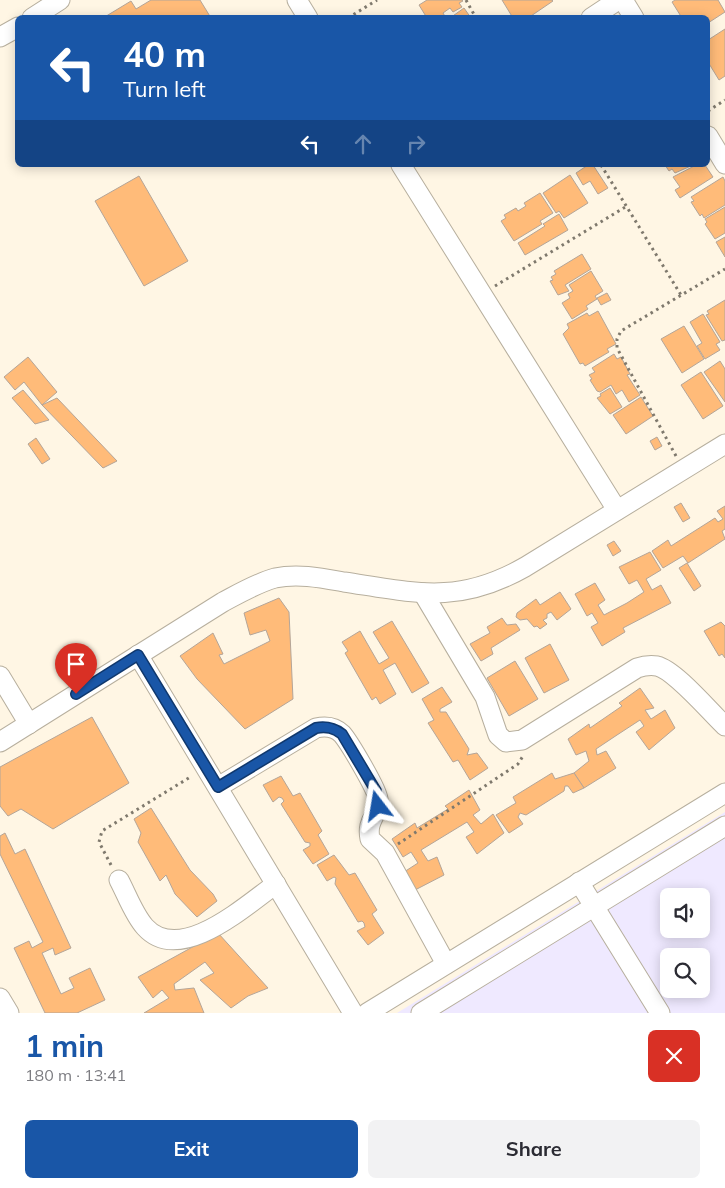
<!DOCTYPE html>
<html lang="en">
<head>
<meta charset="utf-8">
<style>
	body { margin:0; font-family:Mulish,sans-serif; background:#f2f2f3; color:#2b2b33; height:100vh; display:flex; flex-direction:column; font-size:19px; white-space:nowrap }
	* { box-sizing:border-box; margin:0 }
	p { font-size:16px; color:#7c7c81 }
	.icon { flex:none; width:28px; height:28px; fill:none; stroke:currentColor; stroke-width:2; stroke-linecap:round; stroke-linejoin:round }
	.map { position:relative; height:1013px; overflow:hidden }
	.sheet { display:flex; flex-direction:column; background:#fff; flex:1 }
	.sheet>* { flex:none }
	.hud { position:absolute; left:15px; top:15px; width:695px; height:152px; border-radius:8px; box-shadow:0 2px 12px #0003; background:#1956a7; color:#fff; overflow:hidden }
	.controls { position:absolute; left:660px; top:888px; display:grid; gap:10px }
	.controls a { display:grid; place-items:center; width:50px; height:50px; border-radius:8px; background:#fff; box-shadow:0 2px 12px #0003; font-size:25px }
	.pin { position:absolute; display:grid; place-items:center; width:42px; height:42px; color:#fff; margin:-51px -21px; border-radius:50% 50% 50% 0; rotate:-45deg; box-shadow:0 0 5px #0007 }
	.pin .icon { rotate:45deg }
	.me { position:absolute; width:55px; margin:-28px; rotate:346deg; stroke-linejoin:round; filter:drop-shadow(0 0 4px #0008) }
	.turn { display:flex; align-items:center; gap:18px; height:105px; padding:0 25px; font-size:22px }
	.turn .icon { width:65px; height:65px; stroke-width:2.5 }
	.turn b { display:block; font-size:35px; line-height:42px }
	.lanes { display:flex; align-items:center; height:48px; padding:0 25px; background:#0003; justify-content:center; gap:25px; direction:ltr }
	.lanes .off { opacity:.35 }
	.round { display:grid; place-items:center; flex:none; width:52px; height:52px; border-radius:8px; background:#f2f2f3 }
	.head { display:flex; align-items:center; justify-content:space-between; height:85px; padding:0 25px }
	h1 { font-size:30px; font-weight:700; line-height:38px; color:#1956a7 }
	.action { display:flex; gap:10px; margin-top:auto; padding:10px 25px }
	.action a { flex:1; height:58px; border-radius:8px; background:#1956a7; color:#fff; font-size:20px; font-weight:700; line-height:58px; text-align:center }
	.action a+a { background:#f2f2f3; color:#2b2b33 }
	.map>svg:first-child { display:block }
	.commercial { fill:#efe9ff; fill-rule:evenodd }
	.building { fill:#ffbb79; stroke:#b4a598 }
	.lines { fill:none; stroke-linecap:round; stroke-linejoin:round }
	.minor-casing { stroke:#b7af9e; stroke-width:21 }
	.path { stroke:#7f796d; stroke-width:3; stroke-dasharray:2.5 4; stroke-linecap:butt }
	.minor { stroke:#fff; stroke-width:19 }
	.route-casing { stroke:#10386d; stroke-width:12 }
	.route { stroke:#1956a7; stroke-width:9 }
</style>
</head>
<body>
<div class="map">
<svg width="725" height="1013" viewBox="0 0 725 1013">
	<rect width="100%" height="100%" fill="#fff6e4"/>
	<!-- commercial -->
	<path class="commercial" d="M725 812V1013H397ZM669 896H701V929H669ZM669 956H701V989H669Z"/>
	<!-- building -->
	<g class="building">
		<polygon points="151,0 200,0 211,18 103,18 131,1 136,9"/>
		<polygon points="427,0 462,0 463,1 459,3 462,7 453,12 450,8 443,13 446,18 427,18 419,5"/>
		<polygon points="502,0 552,0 553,1 528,18 513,18"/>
		<polygon points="675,0 718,0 725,12 708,23 708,18 682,18 672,2"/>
		<polygon points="464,8 471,18 450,18"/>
		<polygon points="725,29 725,76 719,80 708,62 708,40"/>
		<polygon points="588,165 593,165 608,188 598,194 590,181 583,185 576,173"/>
		<polygon points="665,165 693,165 675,173 672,169 669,171"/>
		<polygon points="696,165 705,165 713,177 680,198 675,190 680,187 673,177"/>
		<polygon points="570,175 588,203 564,218 559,211 556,213 543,193"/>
		<polygon points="139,176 188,261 144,286 95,201"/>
		<polygon points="723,177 725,181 725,205 704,218 702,214 700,216 691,202 694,201 691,197"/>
		<polygon points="540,193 553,213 540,221 542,224 514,241 501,221 506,218 504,215 516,208 518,211 526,206 524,203"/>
		<polygon points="725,207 725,233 715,239 705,224 707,222 705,219"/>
		<polygon points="559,214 568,230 525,255 518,243 545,226 543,224"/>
		<polygon points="725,237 725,257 716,242"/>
		<polygon points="582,254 591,269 565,285 569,291 558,295 550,281 553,280 551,277 556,274 554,271"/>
		<polygon points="591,271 603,291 595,296 597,299 586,306 588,309 572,319 562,303 570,298 568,294 573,291 569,285"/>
		<polygon points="607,293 611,300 601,305 597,298"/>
		<polygon points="725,300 725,340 722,341 706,315 709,314 707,311"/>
		<polygon points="598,311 616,344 607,349 609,352 585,366 583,363 580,364 563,334 569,328 567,324 587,313 589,316"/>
		<polygon points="703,314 720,342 716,344 720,350 705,359 697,346 702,343 690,322"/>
		<polygon points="684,326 704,359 682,373 661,339"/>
		<polygon points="614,354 617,359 621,357 630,374 627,375 640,395 629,402 622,390 616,394 611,385 600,392 597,391 590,380 592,379 589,375 595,372 592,368"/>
		<polygon points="28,357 57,392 42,405 24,382 15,390 4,377"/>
		<polygon points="720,361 725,369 725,402 704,372"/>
		<polygon points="701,372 723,406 703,419 681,385"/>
		<polygon points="610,388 622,407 610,414 597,398 601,396 600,394"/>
		<polygon points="23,390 49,420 35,424 12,398"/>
		<polygon points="641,397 653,416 626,434 613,415"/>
		<polygon points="57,398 117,461 103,468 42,405"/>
		<polygon points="657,437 662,446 655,450 650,441"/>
		<polygon points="36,438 50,459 42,464 28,444"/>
		<polygon points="681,503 690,518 683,522 674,507"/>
		<polygon points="725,506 725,529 722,531 725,539 688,563 683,556 663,568 652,551 668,540 671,546 715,518 718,522 723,519 717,511"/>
		<polygon points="614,541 621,551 613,556 607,545"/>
		<polygon points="650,552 661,570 646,579 652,590 661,585 671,603 623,628 625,632 602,646 591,627 598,623 592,613 587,616 575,594 595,583 605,600 598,605 604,615 627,603 644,592 637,580 629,584 619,567"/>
		<polygon points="687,563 701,586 694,591 679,568"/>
		<polygon points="560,592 571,609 557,620 551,612 547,614 547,618 543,620 547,624 540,629 537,626 534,627 527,619 520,620 516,617 517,613 536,599 540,605"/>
		<polygon points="279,598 289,612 293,699 245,729 197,679 180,656 213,633 223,654 219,655 224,664 270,641 266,630 250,635 244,613"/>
		<polygon points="502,618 507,625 516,624 520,630 491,648 493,654 481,661 470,644 490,633 487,627"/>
		<polygon points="392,621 429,683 412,693 395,663 383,670 396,694 380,704 376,697 372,700 345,653 348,651 342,642 360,631 379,664 389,658 373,632"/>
		<polygon points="721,622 725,626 725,658 722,654 719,656 704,631"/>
		<polygon points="550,644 569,680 544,693 525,658"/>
		<polygon points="515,661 538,699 509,716 487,678"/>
		<polygon points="442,687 452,702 440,709 440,712 446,712 469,749 467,755 477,753 488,768 470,780 458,760 453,762 428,723 434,720 422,699"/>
		<polygon points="640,688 654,708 645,710 651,719 665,710 675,728 649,750 636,732 644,726 640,720 617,735 596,749 597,755 606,751 616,768 584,788 574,773 589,761 586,751 576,755 568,739 589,724 590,728 622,706 619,703"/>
		<polygon points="92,717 129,783 53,829 21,809 8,816 0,806 0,767"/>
		<polygon points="552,773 555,779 574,773 584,788 573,793 568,786 565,786 564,791 526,815 520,813 518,817 523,824 509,833 496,815 516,803 513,797"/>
		<polygon points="281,776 293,796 300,793 322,831 318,835 329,854 313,864 303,850 310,846 310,843 305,842 281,804 284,801 282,798 279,797 273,802 263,785"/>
		<polygon points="469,790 480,810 473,815 481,824 493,814 504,833 477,854 466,837 474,832 467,822 421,850 428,861 437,857 444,875 415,890 404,872 418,863 411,852 403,857 392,839 415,823 417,828 448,809 445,806"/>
		<polygon points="151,808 190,870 213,894 217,901 197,917 175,894 166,875 160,881 138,842 141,833 134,819"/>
		<polygon points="5,833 15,854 25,849 71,948 55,955 53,948 42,953 61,994 74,988 69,978 90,968 105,1000 77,1013 45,1013 14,948 29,941 32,948 43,942 0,854 0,836"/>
		<polygon points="334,855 349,875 355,873 377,910 372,914 384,933 368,945 357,931 365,927 364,923 362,921 358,922 335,884 336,878 334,877 327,881 317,865"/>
		<polygon points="218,933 268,988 248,996 231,1008 200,980 214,973 205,962 174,984 175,990 194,988 204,1013 144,1013 169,998 162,990 153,998 138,977"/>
	</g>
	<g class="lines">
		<!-- minor casing -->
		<g class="minor-casing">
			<g id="minor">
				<polyline points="297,0 308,18"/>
				<polyline points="623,0 634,18"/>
				<polyline points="32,18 60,0"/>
				<polyline points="591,18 618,0"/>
				<polyline points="0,37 18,27"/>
				<polyline points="708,136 725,164"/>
				<polyline points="401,165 617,510"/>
				<path d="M423 593 485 697 498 735 506 742 522 740 637 668C643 666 650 665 657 666 675 670 710 712 725 726"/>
				<polyline points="138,655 353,1013"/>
				<polyline points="0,676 29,724"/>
				<path d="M0 742 223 602C240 593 257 583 275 578 298 573 322 578 344 582 416 593 458 605 525 567L725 444"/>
				<path d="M218 787 316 728C325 726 335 727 342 734 349 742 377 789 378 799 379 816 366 819 370 839L385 853 446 964"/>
				<path d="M119 880C127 895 134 915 145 927 180 966 246 905 276 884"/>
				<polyline points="579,882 660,1013"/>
				<polyline points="0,998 9,1013"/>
				<polyline points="367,1013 725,793"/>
				<polyline points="421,1013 725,826"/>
			</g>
		</g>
		<!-- path -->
		<g class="path">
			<polyline points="466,0 476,18"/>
			<polyline points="348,18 377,0"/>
			<polyline points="708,111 725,100"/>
			<polyline points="601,165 681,295"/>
			<polyline points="495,286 627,206"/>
			<polyline points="676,456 617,348 617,339 621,331 725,269"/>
			<polyline points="398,844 518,764 523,756"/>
			<polyline points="111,865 99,842 102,831 192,776"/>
		</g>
		<!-- minor -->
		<use href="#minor" class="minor"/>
	</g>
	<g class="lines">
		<!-- route casing -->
		<g class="route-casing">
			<path id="route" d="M76 694 138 655 218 787 316 728C327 726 334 728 342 734L376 791 378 806"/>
		</g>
		<!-- route -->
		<use href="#route" class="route"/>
	</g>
</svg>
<div class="controls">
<a><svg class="icon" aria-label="sound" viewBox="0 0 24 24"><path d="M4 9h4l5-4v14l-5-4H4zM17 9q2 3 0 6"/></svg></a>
<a><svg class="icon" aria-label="search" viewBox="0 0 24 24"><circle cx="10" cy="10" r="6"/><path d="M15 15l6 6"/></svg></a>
</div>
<div class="pin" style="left:76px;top:694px;background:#d93025"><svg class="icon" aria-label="arrive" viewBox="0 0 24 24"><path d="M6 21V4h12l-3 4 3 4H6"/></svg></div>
<svg class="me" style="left:378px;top:806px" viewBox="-20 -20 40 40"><path d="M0-17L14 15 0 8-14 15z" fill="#1956a7" stroke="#fff" stroke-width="4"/></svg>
<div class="hud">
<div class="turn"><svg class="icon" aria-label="left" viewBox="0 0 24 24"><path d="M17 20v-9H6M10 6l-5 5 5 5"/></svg><div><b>40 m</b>Turn left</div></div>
<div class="lanes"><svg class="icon" aria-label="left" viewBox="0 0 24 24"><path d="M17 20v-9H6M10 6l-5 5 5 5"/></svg><svg class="icon off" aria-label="ahead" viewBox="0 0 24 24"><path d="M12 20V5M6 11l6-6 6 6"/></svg><svg class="icon off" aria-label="right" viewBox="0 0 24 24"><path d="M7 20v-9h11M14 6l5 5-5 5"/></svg></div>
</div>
</div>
<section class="sheet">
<div class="head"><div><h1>1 min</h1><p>180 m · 13:41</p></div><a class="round" style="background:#d93025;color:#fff"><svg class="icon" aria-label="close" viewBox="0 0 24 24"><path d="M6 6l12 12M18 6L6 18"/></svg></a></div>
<div class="action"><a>Exit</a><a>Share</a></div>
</section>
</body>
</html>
